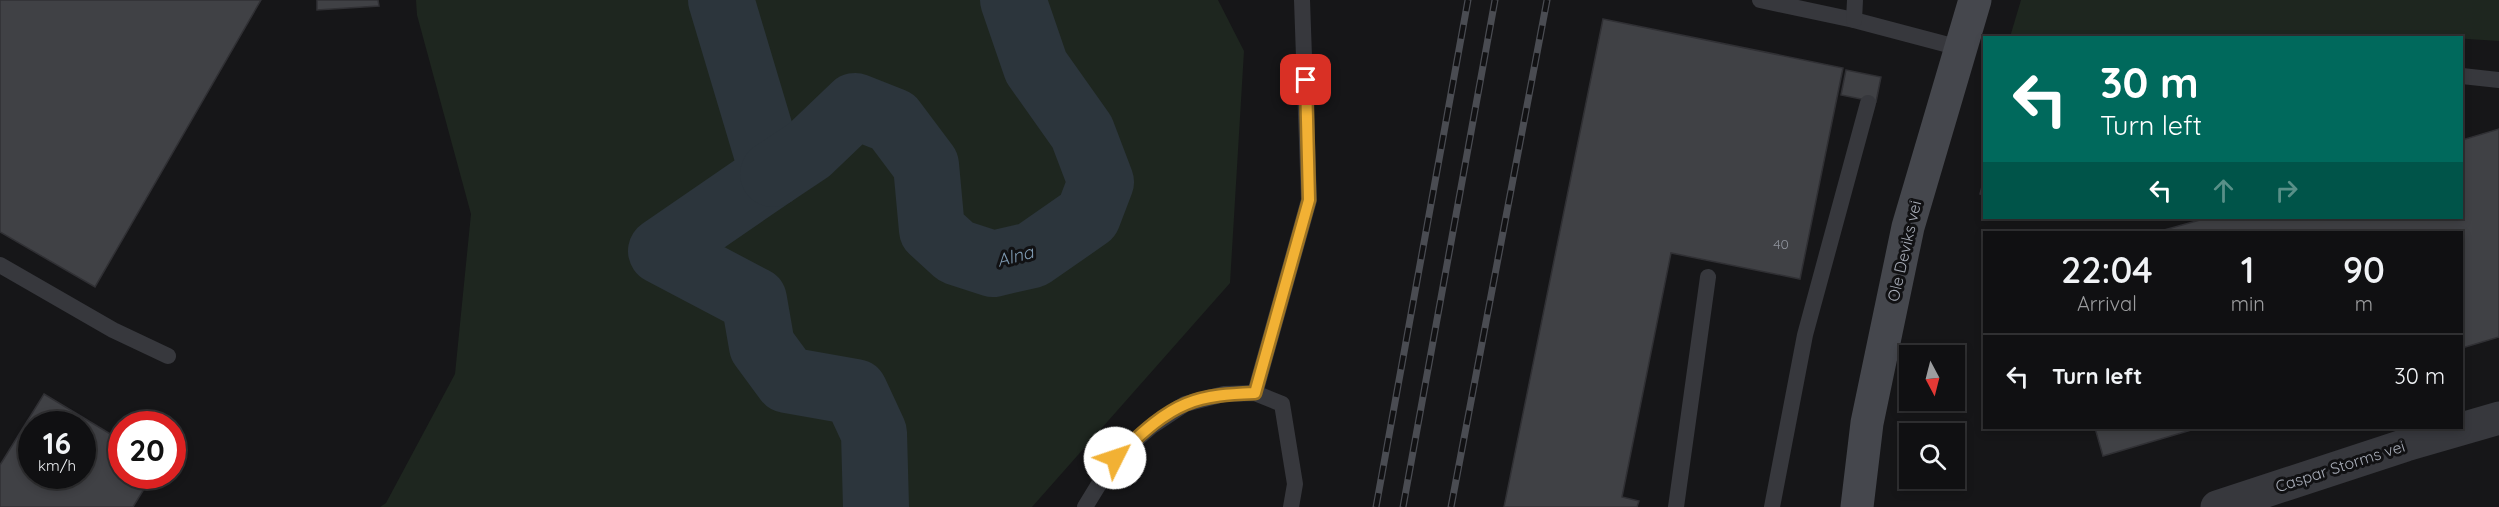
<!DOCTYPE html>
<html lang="en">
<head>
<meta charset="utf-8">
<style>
	body { margin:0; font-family:Quicksand,sans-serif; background:#1e1e20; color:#f1f3f6; height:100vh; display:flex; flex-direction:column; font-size:22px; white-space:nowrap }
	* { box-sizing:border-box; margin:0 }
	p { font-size:20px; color:#9c9d9f }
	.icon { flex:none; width:33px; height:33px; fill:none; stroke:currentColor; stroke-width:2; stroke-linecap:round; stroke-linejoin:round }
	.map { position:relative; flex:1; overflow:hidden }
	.panel { position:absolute; left:1983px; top:231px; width:480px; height:198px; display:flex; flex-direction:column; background:#101012; border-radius:0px; box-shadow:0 3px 9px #0003,0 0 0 2px #303032 }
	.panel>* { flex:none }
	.banner { position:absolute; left:1983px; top:36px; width:480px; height:183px; border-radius:0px; box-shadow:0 3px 9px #0003,0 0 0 2px #303032; background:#00695c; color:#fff; overflow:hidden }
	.needle { width:39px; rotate:173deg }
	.fabs { position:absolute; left:1899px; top:345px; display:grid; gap:12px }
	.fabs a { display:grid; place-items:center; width:66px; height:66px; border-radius:0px; background:#101012; box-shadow:0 3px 9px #0003,0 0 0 2px #303032; font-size:30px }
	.speed { position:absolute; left:18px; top:411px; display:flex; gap:12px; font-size:30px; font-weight:700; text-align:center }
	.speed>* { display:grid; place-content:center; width:78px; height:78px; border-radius:50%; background:#101012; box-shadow:0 3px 9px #0003,0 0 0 2px #303032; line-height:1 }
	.speed small { font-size:15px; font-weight:400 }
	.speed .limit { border:9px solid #d22; background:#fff; color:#111 }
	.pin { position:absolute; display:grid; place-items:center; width:51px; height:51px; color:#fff; margin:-26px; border-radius:12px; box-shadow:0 3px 9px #0006 }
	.me { position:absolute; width:66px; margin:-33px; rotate:49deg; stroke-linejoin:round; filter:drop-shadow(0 0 4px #0008) }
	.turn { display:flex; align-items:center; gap:21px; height:126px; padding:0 18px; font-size:27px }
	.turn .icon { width:78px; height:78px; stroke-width:2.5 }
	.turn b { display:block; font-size:42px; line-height:51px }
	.lanes { display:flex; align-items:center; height:57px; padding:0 18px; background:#0003; justify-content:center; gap:30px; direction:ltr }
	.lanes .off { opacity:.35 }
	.eta { display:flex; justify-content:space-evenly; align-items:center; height:102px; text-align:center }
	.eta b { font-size:36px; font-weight:600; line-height:42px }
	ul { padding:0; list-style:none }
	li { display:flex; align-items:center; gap:18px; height:84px; padding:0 18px; border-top:2px solid #303032 }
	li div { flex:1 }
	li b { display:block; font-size:22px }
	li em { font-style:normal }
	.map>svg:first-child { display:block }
	.green { fill:#1e261f }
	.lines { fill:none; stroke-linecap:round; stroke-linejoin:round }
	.river { stroke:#2c353c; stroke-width:66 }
	.building { fill:#404145; stroke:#303034; stroke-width:1.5; fill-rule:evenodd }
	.lane { stroke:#37383d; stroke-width:16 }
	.street { stroke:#37383d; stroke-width:33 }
	.secondary { stroke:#45474d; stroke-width:33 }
	.rail-casing { stroke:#4a4c52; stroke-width:7 }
	.rail { stroke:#111113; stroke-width:4.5; stroke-dasharray:14; stroke-linecap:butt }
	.route-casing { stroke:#9d7322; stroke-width:15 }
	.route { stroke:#f2b134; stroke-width:10 }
	.labels { text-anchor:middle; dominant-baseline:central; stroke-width:6; stroke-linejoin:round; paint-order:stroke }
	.number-label { font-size:14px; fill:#8e929b }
	.street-label { font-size:16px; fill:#a8adb8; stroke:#111113 }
	.water-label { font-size:18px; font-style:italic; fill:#7f9bb3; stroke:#111113 }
</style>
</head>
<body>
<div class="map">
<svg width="2499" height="507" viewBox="0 0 2499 507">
	<rect width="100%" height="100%" fill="#161618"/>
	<!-- green -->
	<g class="green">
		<polygon points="416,0 1218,0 1244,51 1230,283 1032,507 380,507 386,503 455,374 471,214 417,15"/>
		<polygon points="2021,0 2499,0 2499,41 2422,36 2010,37"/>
	</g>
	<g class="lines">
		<!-- river -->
		<g class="river">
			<polyline points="721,0 773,174 661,251 754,300 762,346 787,380 855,392 874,433 876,507"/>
			<polyline points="773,174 809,150 855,106 893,121 926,165 932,230 956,252 993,264 1032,255 1088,216 1101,182 1082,132 1036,67 1013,0"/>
		</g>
	</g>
	<!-- building -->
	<g class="building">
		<polygon points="0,0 261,0 95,287 0,232"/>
		<polygon points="317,0 378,0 379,6 317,10"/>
		<polygon points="1603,19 1843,68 1800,279 1671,253 1622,497 1639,501 1637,507 1504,507"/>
		<polygon points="1846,70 1881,77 1876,102 1841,95"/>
		<polygon points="2499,129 2499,337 2462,348 2462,232 2157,232 2207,218 2462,218 2462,140"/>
		<polygon points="1984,179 1984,195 1980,194"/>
		<path d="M44 394 122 441V476H152L133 507H0V465ZM32 424H82V476H32Z"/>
		<polygon points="2095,428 2198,428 2103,456"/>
	</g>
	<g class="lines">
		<!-- lane -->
		<g class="lane">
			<polyline points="1760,0 1854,20 1960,48"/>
			<polyline points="1854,20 1855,0"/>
			<polyline points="2462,76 2499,80"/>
			<polyline points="0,265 113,330 168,356"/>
			<polyline points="1255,393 1309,200 1302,0"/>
			<polyline points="1085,507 1115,458 1152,426 1185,404 1224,394 1255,393 1282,404 1295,484 1291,507"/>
			<polyline points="1676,507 1708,277"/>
			<polyline points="1772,507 1805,335 1868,103"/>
		</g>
		<!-- street -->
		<polyline class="street" points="2217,507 2406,445 2499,418"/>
		<!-- secondary -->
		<polyline class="secondary" points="1857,507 1867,423 1908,227 1975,0"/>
		<!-- rail casing -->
		<g class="rail-casing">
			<g id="rail">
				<polyline points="1376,507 1468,0"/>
				<polyline points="1403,507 1495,0"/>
				<polyline points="1451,507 1547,0"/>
			</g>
		</g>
		<!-- rail -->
		<use href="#rail" class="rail"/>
	</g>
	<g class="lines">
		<!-- route casing -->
		<g class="route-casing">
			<path id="route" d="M1115 458C1136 439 1159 415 1186 404 1207 395 1232 394 1255 393L1309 200 1306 80"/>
		</g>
		<!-- route -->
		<use href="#route" class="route"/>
	</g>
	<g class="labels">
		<!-- number labels -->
		<g class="number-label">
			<text x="1781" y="244">40</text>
		</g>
		<!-- street labels -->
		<g class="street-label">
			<text transform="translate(1904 251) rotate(-77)">Ole Deviks vei</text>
			<text transform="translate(2340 466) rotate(-18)">Caspar Storms vei</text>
		</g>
		<!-- water labels -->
		<g class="water-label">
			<text transform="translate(1015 256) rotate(-15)">Alna</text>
		</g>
	</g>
</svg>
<div class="fabs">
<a><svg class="needle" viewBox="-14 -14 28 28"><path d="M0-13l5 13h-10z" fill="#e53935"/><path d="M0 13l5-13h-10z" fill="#9c9d9f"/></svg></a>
<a><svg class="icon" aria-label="search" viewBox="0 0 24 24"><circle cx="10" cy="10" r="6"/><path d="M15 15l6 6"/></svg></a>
</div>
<div class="speed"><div>16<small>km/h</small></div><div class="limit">20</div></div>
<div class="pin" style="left:1306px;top:80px;background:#d93025"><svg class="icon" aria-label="arrive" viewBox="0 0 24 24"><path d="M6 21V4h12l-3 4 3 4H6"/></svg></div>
<svg class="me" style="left:1115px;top:458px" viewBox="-20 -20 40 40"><circle r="19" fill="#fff"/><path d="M0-13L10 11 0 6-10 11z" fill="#f2b134"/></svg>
<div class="banner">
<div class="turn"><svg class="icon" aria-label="left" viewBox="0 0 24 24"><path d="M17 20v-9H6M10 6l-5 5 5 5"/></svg><div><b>30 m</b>Turn left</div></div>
<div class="lanes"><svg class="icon" aria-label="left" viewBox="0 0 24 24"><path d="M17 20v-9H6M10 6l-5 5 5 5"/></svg><svg class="icon off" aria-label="ahead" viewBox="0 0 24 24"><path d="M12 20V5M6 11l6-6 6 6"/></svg><svg class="icon off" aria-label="right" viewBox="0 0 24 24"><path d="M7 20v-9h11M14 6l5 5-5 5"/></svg></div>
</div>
<section class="panel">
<div class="eta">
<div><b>22:04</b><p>Arrival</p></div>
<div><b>1</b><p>min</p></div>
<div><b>90</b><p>m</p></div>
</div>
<ul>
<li><svg class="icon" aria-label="left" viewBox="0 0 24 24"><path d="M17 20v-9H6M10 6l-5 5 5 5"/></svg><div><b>Turn left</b></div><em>30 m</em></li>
</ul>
</section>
</div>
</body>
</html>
